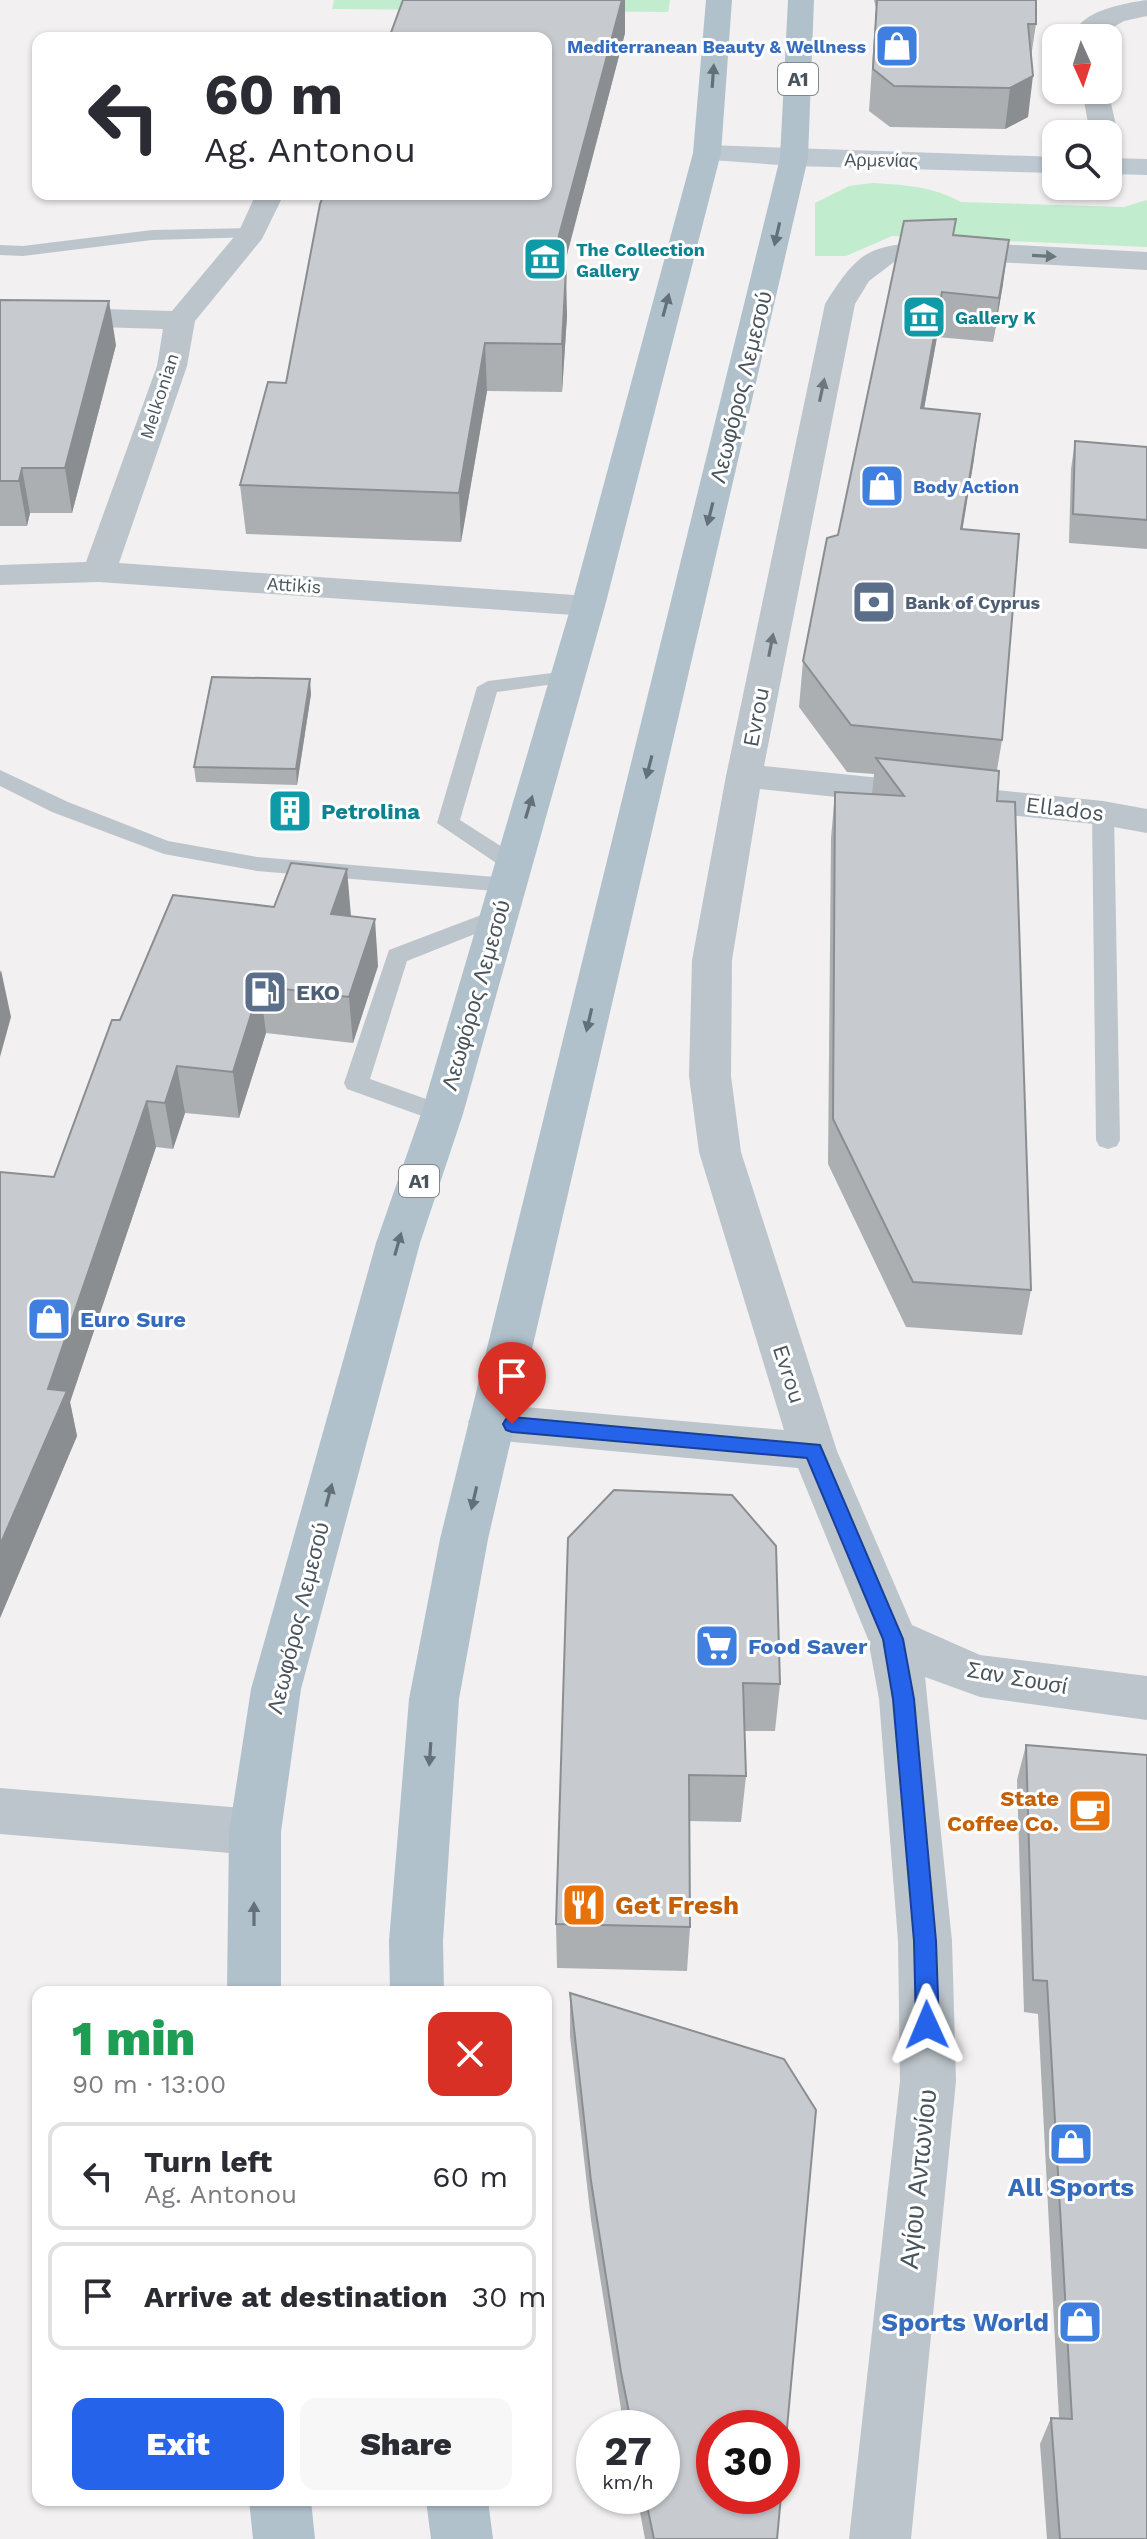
<!DOCTYPE html>
<html lang="en">
<head>
<meta charset="utf-8">
<style>
	body { margin:0; font-family:"Work Sans",sans-serif; background:#f7f7f7; color:#2b2b33; height:100vh; display:flex; flex-direction:column; font-size:30px; white-space:nowrap }
	* { box-sizing:border-box; margin:0 }
	p { font-size:26px; color:#7c7c81 }
	.icon { flex:none; width:44px; height:44px; fill:none; stroke:currentColor; stroke-width:2; stroke-linecap:round; stroke-linejoin:round }
	.map { position:relative; flex:1; overflow:hidden }
	.details { position:absolute; left:32px; top:1986px; width:520px; height:520px; display:flex; flex-direction:column; background:#fff; border-radius:16px; box-shadow:0 2px 6px #0004 }
	.details>* { flex:none }
	.hud { position:absolute; left:32px; top:32px; width:520px; height:168px; border-radius:16px; box-shadow:0 2px 6px #0004; background:#fff; color:#2b2b33; overflow:hidden }
	.needle { width:52px; rotate:177deg }
	.tools { position:absolute; left:1042px; top:24px; display:grid; gap:16px }
	.tools a { display:grid; place-items:center; width:80px; height:80px; border-radius:16px; background:#fff; box-shadow:0 2px 6px #0004; font-size:40px }
	.speed { position:absolute; left:576px; top:2410px; display:flex; gap:16px; font-size:40px; font-weight:700; text-align:center }
	.speed>* { display:grid; place-content:center; width:104px; height:104px; border-radius:50%; background:#fff; box-shadow:0 2px 6px #0004; line-height:1 }
	.speed small { font-size:20px; font-weight:400 }
	.speed .limit { border:12px solid #d22; background:#fff; color:#111 }
	.pin { position:absolute; display:grid; place-items:center; width:68px; height:68px; color:#fff; margin:-82px -34px; border-radius:50% 50% 50% 0; rotate:-45deg; box-shadow:0 0 8px #0007 }
	.pin .icon { rotate:45deg }
	.me { position:absolute; width:88px; margin:-44px; rotate:359deg; stroke-linejoin:round; filter:drop-shadow(0 0 6px #0008) }
	.turn { display:flex; align-items:center; gap:28px; height:168px; padding:0 40px; font-size:36px }
	.turn .icon { width:104px; height:104px; stroke-width:2.5 }
	.turn b { display:block; font-size:56px; line-height:68px }
	.round { display:grid; place-items:center; flex:none; width:84px; height:84px; border-radius:16px; background:#f7f7f7 }
	.summary { display:flex; align-items:center; justify-content:space-between; height:136px; padding:0 40px }
	h1 { font-size:48px; font-weight:800; line-height:60px; color:#1e9e55 }
	.primary-button { display:flex; gap:16px; margin-top:auto; padding:16px 40px }
	.primary-button a { flex:1; height:92px; border-radius:16px; background:#2563eb; color:#fff; font-size:32px; font-weight:800; line-height:92px; text-align:center }
	.primary-button a+a { background:#f7f7f7; color:#2b2b33 }
	ul { padding:0; list-style:none }
	li { display:flex; align-items:center; gap:24px; height:108px; margin:0 16px 12px; padding:0 24px; border:4px solid #e1e1e2; border-radius:16px }
	li div { flex:1 }
	li b { display:block; font-size:30px }
	li em { font-style:normal }
	.map>svg:first-child { display:block }
	.green { fill:#c1ecce }
	.lines { fill:none; stroke-linecap:round; stroke-linejoin:round }
	.lane { fill:#bcc5cb; fill-rule:evenodd }
	.street { fill:#bcc5cb; fill-rule:evenodd }
	.secondary { fill:#bdc8d0; fill-rule:evenodd }
	.primary { fill:#b1c1cc; fill-rule:evenodd }
	.wall { fill:#abafb2 }
	.shaded-wall { fill:#8b8e91 }
	.building { fill:#c7cbcf; stroke:#8b8e91; stroke-width:2 }
	.oneway { fill:#637078 }
	.oneway2 { fill:#6c777d }
	.route { fill:#2563eb; stroke:#184099; stroke-width:2 }
	.labels { text-anchor:middle; dominant-baseline:central; stroke-width:6; stroke-linejoin:round; paint-order:stroke }
	.far-shop-label { font-size:18px; font-weight:bold; fill:#366cbe; stroke:#fff; text-anchor:end }
	.far-street-label { font-size:18px; fill:#49555c; stroke:#fff }
	.far-culture-label { font-size:18px; font-weight:bold; fill:#0d838f; stroke:#fff; text-anchor:start }
	.far-service-label { font-size:18px; font-weight:bold; fill:#4e5e75; stroke:#fff; text-anchor:start }
	.shield { fill:#fff; stroke:#80888d; stroke-width:2 }
	.shield-label { font-size:20px; font-weight:bold; fill:#49555c }
	.street-label { font-size:22px; fill:#49555c; stroke:#fff }
	.culture-label { font-size:22px; font-weight:bold; fill:#0d838f; stroke:#fff; text-anchor:start }
	.service-label { font-size:22px; font-weight:bold; fill:#4e5e75; stroke:#fff; text-anchor:start }
	.shop-label { font-size:22px; font-weight:bold; fill:#366cbe; stroke:#fff; text-anchor:start }
	.food-label { font-size:22px; font-weight:bold; fill:#c56008; stroke:#fff; text-anchor:end }
	.near-food-label { font-size:26px; font-weight:bold; fill:#c56008; stroke:#fff; text-anchor:start }
	.near-street-label { font-size:26px; fill:#49555c; stroke:#fff }
	.near-shop-label { font-size:26px; font-weight:bold; fill:#366cbe; stroke:#fff }
</style>
</head>
<body>
<div class="map">
<svg width="1147" height="2539" viewBox="0 0 1147 2539">
	<rect width="100%" height="100%" fill="#f2f0f0"/>
	<!-- green -->
	<g class="green">
		<polygon points="334,0 670,0 668,12 332,9"/>
		<path d="M872 183C904 185 932 186 961 202L1124 207 1147 200V247L892 236 846 256H815V203L849 186Z"/>
	</g>
	<g class="lines">
		<!-- lane -->
		<g class="lane">
			<polygon points="252,228 261,233 258,237 152,240 23,256 0,255 0,245 23,246 152,230"/>
			<polygon points="568,671 575,673 578,677 575,681 497,692 460,820 521,859 524,864 521,869 505,869 437,823 477,687 488,681"/>
			<polygon points="0,770 68,802 168,841 257,857 507,878 515,880 518,885 515,890 507,892 257,871 164,854 52,812 0,786"/>
			<polygon points="1103,806 1111,808 1114,813 1120,1140 1117,1146 1108,1149 1099,1146 1096,1140 1092,813 1095,808"/>
			<polygon points="497,909 505,912 508,917 505,922 407,961 370,1079 451,1108 454,1114 451,1120 442,1123 433,1120 347,1089 344,1083 389,950"/>
		</g>
		<!-- street -->
		<g class="street">
			<path d="M1147 0V16L1124 21 1100 35V38H1074C1076 11 1126 3 1147 0Z"/>
			<polygon points="1082,90 1108,90 1118,134 1114,140 1108,141 1108,134 1090,134"/>
			<polygon points="256,194 284,194 262,239 195,321 187,366 119,563 588,596 600,599 605,606 600,613 588,616 99,582 0,585 0,565 86,562 157,366 163,329 0,324 0,306 172,311 239,231"/>
			<path d="M940 241 1147 252V270L940 259 894 262 869 281 855 304 764 766 1103 801 1147 809V833L1103 825 760 789 732 960 731 1076 741 1152 837 1451 912 1625 980 1655 1147 1676V1720L980 1697 925 1677 952 1941 956 2081 911 2539H849L900 2081 898 1941 879 1699 868 1639 798 1468 491 1440 475 1435 468 1422 475 1409 491 1404 784 1430 699 1152 689 1076 692 960 726 776 825 304C862 244 873 246 940 241Z"/>
			<polygon points="0,1788 255,1809 273,1815 281,1832 273,1849 255,1855 0,1834"/>
		</g>
		<!-- secondary -->
		<g class="secondary">
			<polygon points="707,145 1056,157 1056,173 794,166 697,159 693,153 697,147"/>
			<polygon points="1108,158 1147,159 1147,175 1108,174"/>
		</g>
		<!-- primary -->
		<g class="primary">
			<polygon points="706,0 732,0 721,153 605,606 463,1114 420,1243 301,1689 281,1832 281,1992 227,1992 229,1832 251,1689 376,1243 421,1114 571,606 693,153"/>
			<polygon points="788,0 814,0 808,158 488,1539 459,1699 443,1941 444,1992 390,1992 389,1941 409,1699 440,1539 780,158"/>
			<polygon points="249,2500 311,2500 315,2539 253,2539"/>
			<polygon points="426,2500 488,2500 493,2539 431,2539"/>
		</g>
	</g>
	<!-- wall -->
	<g class="wall">
		<polygon points="874,0 1036,0 1036,24 1031,57 1028,117 1005,129 890,127 869,111 876,8"/>
		<polygon points="625,33 563,269 567,316 562,392 487,391 461,542 246,534 240,485 286,383"/>
		<polygon points="954,235 1003,284 993,342 937,337 924,408 974,459 962,529 1002,740 997,770 997,801 1031,1290 1022,1335 906,1327 828,1164 831,838 835,792 872,794 874,774 847,772 799,707 803,661 838,535"/>
		<polygon points="0,300 116,345 72,513 30,513 27,526 0,526"/>
		<polygon points="1075,441 1147,447 1147,549 1069,543 1071,469"/>
		<polygon points="311,694 297,785 196,782 194,767"/>
		<polygon points="351,916 378,966 353,1043 266,1033 239,1118 185,1113 173,1149 156,1147 70,1402 77,1436 0,1618 54,1177 120,1020"/>
		<polygon points="568,1538 780,1684 775,1731 744,1731 746,1776 741,1822 689,1821 690,1927 687,1971 557,1968 556,1924"/>
		<polygon points="1026,1745 1147,2539 1047,2539 1040,2444 1051,2418 1059,2418 1038,2014 1024,2012 1017,1780"/>
		<polygon points="570,1993 777,2539 645,2539 637,2496 662,2496 662,2428 624,2428 591,2220 570,2036"/>
	</g>
	<!-- shaded-wall -->
	<g class="shaded-wall">
		<polygon points="622,0 625,0 625,33 551,316 550,269"/>
		<polygon points="1033,76 1028,117 1005,129 1010,88"/>
		<polygon points="1009,240 1003,284 993,342 999,298"/>
		<polygon points="566,269 567,316 562,392 562,344"/>
		<polygon points="942,292 937,337 916,453 921,408"/>
		<polygon points="109,301 116,345 72,513 65,468"/>
		<polygon points="485,343 487,391 461,542 459,493"/>
		<polygon points="980,414 974,459 955,575 961,529"/>
		<polygon points="22,468 30,513 27,526 19,481"/>
		<polygon points="310,679 311,694 297,785 296,769"/>
		<polygon points="347,869 351,916 336,961 331,914"/>
		<polygon points="375,919 378,966 353,1043 349,997"/>
		<polygon points="1,970 11,1017 0,1057 0,973"/>
		<polygon points="260,986 266,1033 239,1118 233,1072"/>
		<polygon points="177,1066 185,1113 173,1149 165,1103"/>
		<polygon points="147,1101 156,1147 70,1402 77,1436 0,1618 0,1545 48,1389"/>
	</g>
	<!-- building -->
	<g class="building">
		<polygon points="403,0 622,0 550,269 566,269 562,344 485,343 459,493 240,485 268,382 286,383 320,204 324,194 546,194 546,38 389,38"/>
		<polygon points="877,0 1036,0 1036,24 1028,24 1033,76 1010,88 894,86 873,69"/>
		<polygon points="956,219 953,235 1009,240 999,298 942,292 921,408 980,414 961,529 1019,534 1002,740 851,725 803,661 827,538 838,535 904,221"/>
		<polygon points="0,300 109,301 65,468 22,468 19,481 0,481"/>
		<polygon points="1075,441 1147,447 1147,520 1073,514"/>
		<polygon points="212,677 310,679 296,769 194,767"/>
		<polygon points="876,758 999,771 997,801 1015,802 1031,1290 913,1282 833,1119 835,792 904,796"/>
		<polygon points="291,863 347,869 331,914 375,919 349,997 260,986 233,1072 177,1066 165,1103 147,1101 48,1389 67,1391 0,1545 0,1172 54,1177 112,1020 120,1020 173,895 274,907"/>
		<polygon points="614,1490 732,1495 776,1546 780,1684 743,1683 746,1776 689,1775 690,1927 556,1924 568,1538"/>
		<polygon points="1026,1745 1147,1755 1147,2539 1060,2539 1051,2418 1072,2419 1047,1981 1033,1980"/>
		<polygon points="570,1993 784,2059 816,2110 782,2483 782,2428 714,2428 714,2496 781,2496 777,2539 654,2539 645,2496 662,2496 662,2428 632,2428 621,2372 591,2181"/>
	</g>
	<!-- one-way arrows -->
	<defs><path id="oneway-solid" d="M-6-.8H1V-3.2L6.5 0L1 3.2V.8H-6Z" transform="scale(2)"/></defs>
	<g class="oneway">
		<use href="#oneway-solid" transform="translate(713 76) rotate(-86)"/>
		<use href="#oneway-solid" transform="translate(777 234) rotate(103)"/>
		<use href="#oneway-solid" transform="translate(666 305) rotate(-75)"/>
		<use href="#oneway-solid" transform="translate(710 514) rotate(104)"/>
		<use href="#oneway-solid" transform="translate(649 767) rotate(104)"/>
		<use href="#oneway-solid" transform="translate(529 807) rotate(-73)"/>
		<use href="#oneway-solid" transform="translate(589 1020) rotate(103)"/>
		<use href="#oneway-solid" transform="translate(398 1244) rotate(-74)"/>
		<use href="#oneway-solid" transform="translate(329 1495) rotate(-75)"/>
		<use href="#oneway-solid" transform="translate(474 1498) rotate(103)"/>
		<use href="#oneway-solid" transform="translate(430 1754) rotate(94)"/>
		<use href="#oneway-solid" transform="translate(254 1914) rotate(-90)"/>
	</g>
	<g class="oneway2">
		<use href="#oneway-solid" transform="translate(1044 256) rotate(3)"/>
		<use href="#oneway-solid" transform="translate(822 390) rotate(-78)"/>
		<use href="#oneway-solid" transform="translate(771 645) rotate(-79)"/>
	</g>
	<!-- route -->
	<polygon class="route" points="512,1417 820,1445 903,1639 914,1699 936,1941 939,2025 935,2033 927,2036 919,2033 916,2025 914,1941 893,1699 883,1639 807,1458 512,1432 506,1430 503,1424 506,1419"/>
	<!-- icons -->
	<defs>
		<g id="shop-square" transform="scale(2.3)"><rect x="-9" y="-9" width="18" height="18" rx="4" fill="#3f7fe0" stroke="#fff"/><path d="M-5-2.5h2.3a2.7 3.5 0 0 1 5.4 0H5L5.5 6h-11ZM-1.5-2.5h3a1.5 2.3 0 0 0-3 0Z" fill="#fff"/></g>
		<g id="museum-square" transform="scale(2.3)"><rect x="-9" y="-9" width="18" height="18" rx="4" fill="#0f9aa8" stroke="#fff"/><path d="M0-6L6-3V-2H-6V-3ZM-5-1h2V3h-2ZM-1-1h2V3h-2ZM3-1h2V3H3ZM-6 4H6V6H-6Z" fill="#fff"/></g>
		<g id="bank-square" transform="scale(2.3)"><rect x="-9" y="-9" width="18" height="18" rx="4" fill="#5c6f8a" stroke="#fff"/><path d="M-6-4H6V4H-6ZM0-2.3a2.3 2.3 0 1 0 0 4.6a2.3 2.3 0 1 0 0-4.6Z" fill="#fff"/></g>
		<g id="building-square" transform="scale(2.3)"><rect x="-9" y="-9" width="18" height="18" rx="4" fill="#0f9aa8" stroke="#fff"/><path d="M-4-6H4V6H1V3H-1V6H-4ZM-2.5-4.3h1.7v1.8h-1.7ZM.8-4.3h1.7v1.8H.8ZM-2.5-1h1.7V.8h-1.7ZM.8-1h1.7V.8H.8Z" fill="#fff"/></g>
		<g id="fuel-square" transform="scale(2.3)"><rect x="-9" y="-9" width="18" height="18" rx="4" fill="#5c6f8a" stroke="#fff"/><path d="M-5.5-6h7V0h2V4h1.3V-2.5L3-4.5l.8-.8L6-3V5H2.5V1h-1V6h-7ZM-4.2-4.7v3.2H.2V-4.7Z" fill="#fff"/></g>
		<g id="supermarket-square" transform="scale(2.3)"><rect x="-9" y="-9" width="18" height="18" rx="4" fill="#3f7fe0" stroke="#fff"/><path d="M-6-5.5h2.5l.6 2H6L4.5 2H-2.5L-4.4-4H-6ZM-1.5 3.2a1.3 1.3 0 1 0 .1 0ZM3 3.2a1.3 1.3 0 1 0 .1 0Z" fill="#fff"/></g>
		<g id="cafe-square" transform="scale(2.3)"><rect x="-9" y="-9" width="18" height="18" rx="4" fill="#e8710a" stroke="#fff"/><path d="M-5.5-4.5H6V0H3Q3 3.5 0 3.5H-2.5Q-5.5 3.5-5.5 0ZM3-3.2v2h1.7v-2ZM-6 4.5H4V6H-6Z" fill="#fff"/></g>
		<g id="restaurant-square" transform="scale(2.3)"><rect x="-9" y="-9" width="18" height="18" rx="4" fill="#e8710a" stroke="#fff"/><path d="M-5-6h1v4h1v-4h1v4h1v-4h1v5L-1.5 .5V6h-2V.5L-5-1ZM5-6V6H3V1.5H1.5Q1.5-4 5-6Z" fill="#fff"/></g>
	</defs>
	<g fill-rule="evenodd">
		<use href="#shop-square" x="897" y="46"/>
		<use href="#museum-square" x="545" y="259"/>
		<use href="#museum-square" x="924" y="317"/>
		<use href="#shop-square" x="882" y="486"/>
		<use href="#bank-square" x="874" y="602"/>
		<use href="#building-square" x="290" y="811"/>
		<use href="#fuel-square" x="265" y="992"/>
		<use href="#shop-square" x="49" y="1319"/>
		<use href="#supermarket-square" x="717" y="1646"/>
		<use href="#cafe-square" x="1090" y="1811"/>
		<use href="#restaurant-square" x="584" y="1905"/>
		<use href="#shop-square" x="1071" y="2144"/>
		<use href="#shop-square" x="1080" y="2322"/>
	</g>
	<g class="labels">
		<!-- far-shop labels -->
		<g class="far-shop-label">
			<text x="866" y="46">Mediterranean Beauty &amp; Wellness</text>
			<text x="913" y="486" text-anchor="start">Body Action</text>
		</g>
		<!-- far-street labels -->
		<g class="far-street-label">
			<text transform="translate(881 160) rotate(1)">Αρμενίας</text>
			<text transform="translate(159 396) rotate(-72)">Melkonian</text>
			<text transform="translate(294 585) rotate(4)">Attikis</text>
		</g>
		<!-- far-culture labels -->
		<g class="far-culture-label">
			<text x="576" y="249">The Collection<tspan x="576" dy="21">Gallery</tspan></text>
			<text x="955" y="317">Gallery K</text>
		</g>
		<!-- far-service labels -->
		<g class="far-service-label">
			<text x="905" y="602">Bank of Cyprus</text>
		</g>
		<!-- shield labels -->
		<g class="shield">
			<rect x="778" y="63" width="40" height="32" rx="6"/>
			<rect x="399" y="1165" width="40" height="32" rx="6"/>
		</g>
		<g class="shield-label">
			<text x="798" y="79">A1</text>
			<text x="419" y="1181">A1</text>
		</g>
		<!-- street labels -->
		<g class="street-label">
			<text transform="translate(741 387) rotate(-76)">Λεωφόρος Λεμεσού</text>
			<text transform="translate(756 717) rotate(-79)">Evrou</text>
			<text transform="translate(1065 809) rotate(7)">Ellados</text>
			<text transform="translate(476 995) rotate(-74)">Λεωφόρος Λεμεσού</text>
			<text transform="translate(789 1374) rotate(72)">Evrou</text>
			<text transform="translate(298 1618) rotate(-76)">Λεωφόρος Λεμεσού</text>
			<text transform="translate(1017 1678) rotate(10)">Σαν Σουσί</text>
		</g>
		<!-- culture labels -->
		<g class="culture-label">
			<text x="321" y="811">Petrolina</text>
		</g>
		<!-- service labels -->
		<g class="service-label">
			<text x="296" y="992">EKO</text>
		</g>
		<!-- shop labels -->
		<g class="shop-label">
			<text x="80" y="1319">Euro Sure</text>
			<text x="748" y="1646">Food Saver</text>
		</g>
		<!-- food labels -->
		<g class="food-label">
			<text x="1059" y="1798">State<tspan x="1059" dy="25">Coffee Co.</tspan></text>
		</g>
		<!-- near-food labels -->
		<g class="near-food-label">
			<text x="615" y="1905">Get Fresh</text>
		</g>
		<!-- near-street labels -->
		<g class="near-street-label">
			<text transform="translate(918 2179) rotate(-84)">Αγίου Αντωνίου</text>
		</g>
		<!-- near-shop labels -->
		<g class="near-shop-label">
			<text x="1071" y="2187">All Sports</text>
			<text x="1049" y="2322" text-anchor="end">Sports World</text>
		</g>
	</g>
</svg>
<div class="tools">
<a><svg class="needle" viewBox="-14 -14 28 28"><path d="M0-13l5 13h-10z" fill="#e53935"/><path d="M0 13l5-13h-10z" fill="#7c7c81"/></svg></a>
<a><svg class="icon" aria-label="search" viewBox="0 0 24 24"><circle cx="10" cy="10" r="6"/><path d="M15 15l6 6"/></svg></a>
</div>
<div class="speed"><div>27<small>km/h</small></div><div class="limit">30</div></div>
<div class="pin" style="left:512px;top:1424px;background:#d93025"><svg class="icon" aria-label="arrive" viewBox="0 0 24 24"><path d="M6 21V4h12l-3 4 3 4H6"/></svg></div>
<svg class="me" style="left:927px;top:2025px" viewBox="-20 -20 40 40"><path d="M0-17L14 15 0 8-14 15z" fill="#2563eb" stroke="#fff" stroke-width="4"/></svg>
<div class="hud">
<div class="turn"><svg class="icon" aria-label="left" viewBox="0 0 24 24"><path d="M17 20v-9H6M10 6l-5 5 5 5"/></svg><div><b>60 m</b>Ag. Antonou</div></div>
</div>
<section class="details">
<div class="summary"><div><h1>1 min</h1><p>90 m · 13:00</p></div><a class="round" style="background:#d93025;color:#fff"><svg class="icon" aria-label="close" viewBox="0 0 24 24"><path d="M6 6l12 12M18 6L6 18"/></svg></a></div>
<ul>
<li><svg class="icon" aria-label="left" viewBox="0 0 24 24"><path d="M17 20v-9H6M10 6l-5 5 5 5"/></svg><div><b>Turn left</b><p>Ag. Antonou</p></div><em>60 m</em></li>
<li><svg class="icon" aria-label="arrive" viewBox="0 0 24 24"><path d="M6 21V4h12l-3 4 3 4H6"/></svg><div><b>Arrive at destination</b></div><em>30 m</em></li>
</ul>
<div class="primary-button"><a>Exit</a><a>Share</a></div>
</section>
</div>
</body>
</html>
